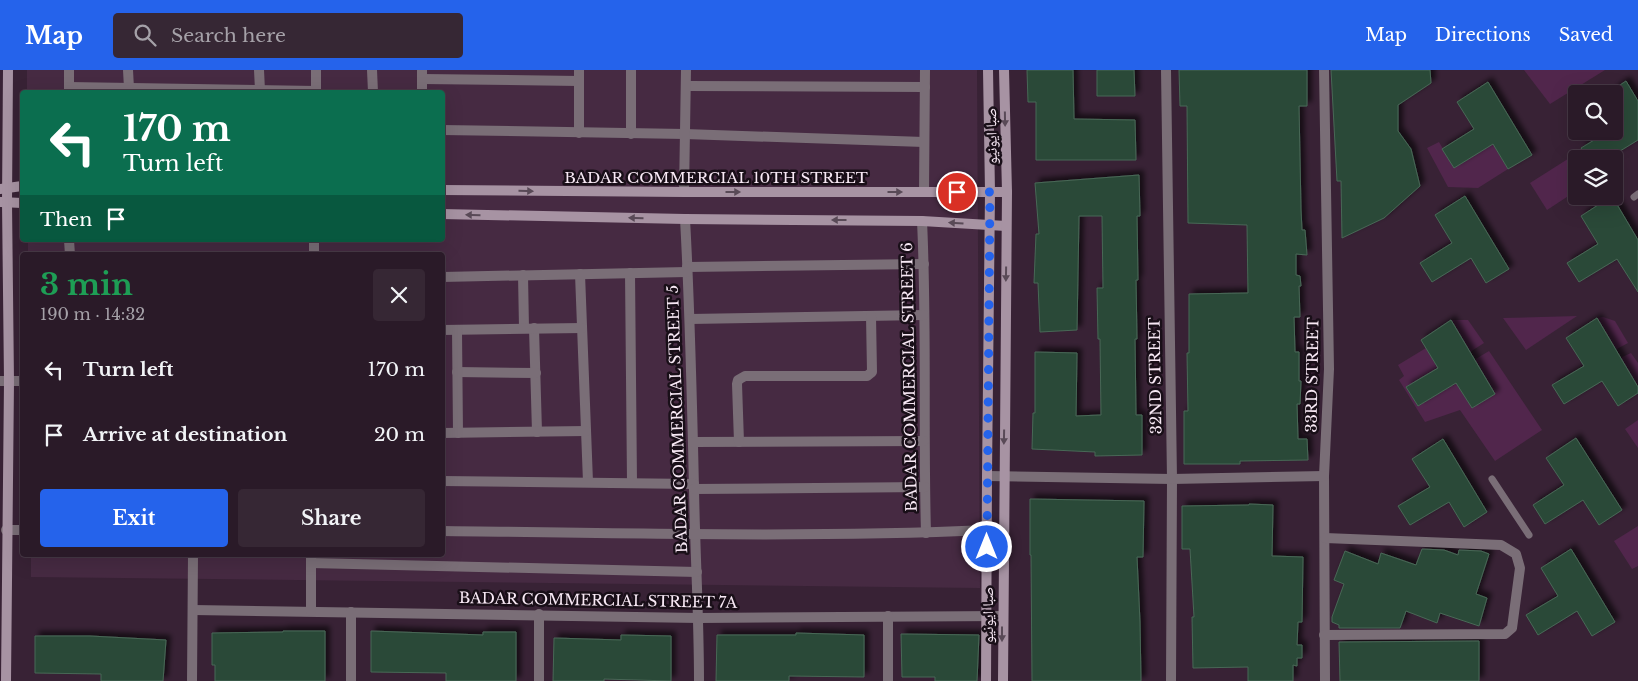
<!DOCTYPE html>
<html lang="en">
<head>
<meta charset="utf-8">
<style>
	body { margin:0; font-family:"Libre Baskerville","Noto Naskh Arabic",serif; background:#362734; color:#f1f3f6; height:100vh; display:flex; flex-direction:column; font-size:19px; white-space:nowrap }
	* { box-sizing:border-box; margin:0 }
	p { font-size:16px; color:#a5a1a8 }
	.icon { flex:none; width:28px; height:28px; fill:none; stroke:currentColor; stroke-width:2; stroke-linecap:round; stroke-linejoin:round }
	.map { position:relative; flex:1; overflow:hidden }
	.panel { position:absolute; left:20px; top:182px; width:425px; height:305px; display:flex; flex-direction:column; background:#2a1a28; border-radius:5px; box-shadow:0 5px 20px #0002,0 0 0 1px #463845 }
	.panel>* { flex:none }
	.guide { position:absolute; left:20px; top:20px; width:425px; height:152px; border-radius:5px; box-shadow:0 5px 20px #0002,0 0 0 1px #463845; background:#0b6e4f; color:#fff; overflow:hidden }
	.tools { position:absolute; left:1568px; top:15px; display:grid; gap:10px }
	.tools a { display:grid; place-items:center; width:55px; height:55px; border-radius:5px; background:#2a1a28; box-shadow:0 5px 20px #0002,0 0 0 1px #463845; font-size:25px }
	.pin { position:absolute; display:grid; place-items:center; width:42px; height:42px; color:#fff; margin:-21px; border:2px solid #fff; border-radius:50%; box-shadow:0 1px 5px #0007 }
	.me { position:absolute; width:55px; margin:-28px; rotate:0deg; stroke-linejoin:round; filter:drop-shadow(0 0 4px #0008) }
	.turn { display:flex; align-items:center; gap:18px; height:105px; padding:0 20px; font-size:22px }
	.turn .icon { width:65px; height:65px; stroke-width:2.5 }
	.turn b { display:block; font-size:35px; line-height:42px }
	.then { display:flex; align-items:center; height:48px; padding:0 20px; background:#0003; gap:10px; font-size:19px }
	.round { display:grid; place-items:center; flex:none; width:52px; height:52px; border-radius:5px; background:#362734 }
	.headline { display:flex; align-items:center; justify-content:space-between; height:85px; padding:0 20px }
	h1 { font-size:30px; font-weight:700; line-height:38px; color:#1e9e55 }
	.action { display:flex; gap:10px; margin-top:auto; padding:10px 20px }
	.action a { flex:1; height:58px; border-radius:5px; background:#2563eb; color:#fff; font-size:20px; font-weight:700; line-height:58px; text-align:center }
	.action a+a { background:#362734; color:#f1f3f6 }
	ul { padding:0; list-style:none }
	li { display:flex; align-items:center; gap:15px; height:65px; padding:0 20px }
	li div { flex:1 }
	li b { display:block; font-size:19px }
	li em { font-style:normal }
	header { display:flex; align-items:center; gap:30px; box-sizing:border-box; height:70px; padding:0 25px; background:#2563eb; color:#fff }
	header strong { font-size:24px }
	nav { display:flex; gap:28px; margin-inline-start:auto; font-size:18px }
	.search { width:350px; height:45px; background:#362734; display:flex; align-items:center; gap:12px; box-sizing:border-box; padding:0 18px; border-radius:5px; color:#a5a1a8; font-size:19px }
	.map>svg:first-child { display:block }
	.built { fill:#462a42 }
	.green { fill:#51264c }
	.building { fill:#2a4938; stroke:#486856; filter:url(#shadow) }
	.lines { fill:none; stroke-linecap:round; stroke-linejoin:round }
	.lane { stroke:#7a6e77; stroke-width:7 }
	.street { stroke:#7a6e77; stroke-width:10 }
	.secondary { stroke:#a793a3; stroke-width:10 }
	.oneway { fill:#594a57 }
	.route { stroke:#2563eb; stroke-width:9; stroke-dasharray:0 16.2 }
	.labels { text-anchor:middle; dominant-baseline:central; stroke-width:5; stroke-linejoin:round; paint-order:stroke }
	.street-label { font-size:15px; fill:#f8e9f5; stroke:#190f18 }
</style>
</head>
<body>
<header>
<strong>Map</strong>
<div class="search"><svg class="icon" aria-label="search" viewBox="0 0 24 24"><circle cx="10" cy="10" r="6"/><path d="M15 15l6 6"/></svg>Search here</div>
<nav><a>Map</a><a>Directions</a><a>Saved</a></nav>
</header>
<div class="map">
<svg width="1638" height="611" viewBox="0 0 1638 611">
	<defs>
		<filter id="shadow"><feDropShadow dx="4.5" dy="-4.5" stdDeviation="2.5" flood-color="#0009"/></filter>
	</defs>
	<rect width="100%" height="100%" fill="#382235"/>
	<!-- built -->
	<polygon class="built" points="27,0 977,0 980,518 31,507 31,485 442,485 442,185 28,185 28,170 442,170 442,22 27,22"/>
	<!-- green -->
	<g class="green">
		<polygon points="1524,0 1605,0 1550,34"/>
		<polygon points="1439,72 1454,98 1493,74 1508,99 1478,118 1448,117 1427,78"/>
		<polygon points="1571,87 1576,95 1576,121 1547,140 1530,113"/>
		<polygon points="1577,246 1526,280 1503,248"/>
		<polygon points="1603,247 1615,251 1628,273 1615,280 1597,248"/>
		<polygon points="1451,250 1468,250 1484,273 1470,282"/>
		<polygon points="1426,278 1438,298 1406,317 1418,336 1457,313 1472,338 1495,324 1474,290 1489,281 1542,360 1495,391 1460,340 1425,352 1399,310 1404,306 1398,295"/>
		<polygon points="1631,283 1638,293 1638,317 1620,288"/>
		<polygon points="1638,350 1638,378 1625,359"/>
		<polygon points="1638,456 1638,496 1632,499 1614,471"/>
	</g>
	<!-- building -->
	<g class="building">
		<polygon points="1027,0 1073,0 1074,49 1135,50 1136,90 1036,90 1036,32 1028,32"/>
		<polygon points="1097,0 1134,0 1135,26 1097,26"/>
		<polygon points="1179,0 1307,0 1307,36 1299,36 1301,140 1302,160 1305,160 1307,185 1296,184 1296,205 1300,206 1301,216 1299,216 1300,247 1294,247 1295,282 1299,282 1299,311 1301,311 1300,334 1297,334 1298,369 1307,369 1308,390 1240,391 1240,394 1184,394 1184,341 1188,341 1187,283 1189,283 1189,224 1248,223 1247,155 1188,153 1187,36 1180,36"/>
		<polygon points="1331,0 1430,0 1431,13 1398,35 1398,61 1411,79 1420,116 1384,148 1342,168 1341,111 1337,111"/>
		<polygon points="1626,11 1638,31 1638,70 1607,89 1588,89 1581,78 1609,61 1614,61 1614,19"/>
		<polygon points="1488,12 1532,85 1508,99 1493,74 1454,98 1442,79 1474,59 1457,32"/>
		<polygon points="1139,105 1140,146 1137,146 1138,210 1136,210 1137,269 1135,269 1136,345 1142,345 1142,385 1095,386 1095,382 1032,379 1033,343 1035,343 1035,282 1077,283 1076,346 1101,345 1100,269 1098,269 1097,218 1103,218 1102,146 1079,146 1077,260 1040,262 1038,213 1034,213 1036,164 1039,164 1035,113"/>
		<polygon points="1465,126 1509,199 1486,213 1471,188 1432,212 1420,193 1452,173 1435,145"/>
		<polygon points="1612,126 1638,170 1638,222 1617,189 1579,212 1567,193 1598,174 1581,146"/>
		<polygon points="1597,248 1638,317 1638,323 1618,336 1602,311 1564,334 1552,315 1584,296 1566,268"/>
		<polygon points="1451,250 1495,324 1472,338 1456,313 1418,336 1406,317 1438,298 1421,270"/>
		<polygon points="1576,368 1622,440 1599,455 1583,430 1545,454 1533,435 1564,415 1546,388"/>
		<polygon points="1443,369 1487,442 1464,457 1449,432 1410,455 1398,436 1430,417 1412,389"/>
		<polygon points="1030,429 1144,431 1143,487 1137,487 1140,552 1141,611 1032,611 1031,485 1030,485"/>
		<polygon points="1249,434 1273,435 1272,486 1303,487 1302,552 1298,552 1297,575 1302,575 1302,588 1297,588 1297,596 1293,595 1293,611 1248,611 1248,597 1193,598 1192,547 1194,547 1190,479 1182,479 1182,436 1249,435"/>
		<polygon points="1422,479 1444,480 1458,485 1459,480 1481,481 1489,484 1476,524 1487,528 1479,556 1440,543 1437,553 1406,541 1400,558 1339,558 1339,555 1332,552 1332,547 1344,514 1334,510 1345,481 1378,494 1381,483 1416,495"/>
		<polygon points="1571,479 1615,552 1592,566 1577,541 1538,565 1526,545 1558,526 1541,498"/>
		<polygon points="283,561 325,561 325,611 215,611 215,595 212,595 212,563 283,562"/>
		<polygon points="371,561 483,565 483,562 516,562 516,611 446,611 446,603 371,602"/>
		<polygon points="796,563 864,565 864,607 789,606 789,611 716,611 717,565 796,565"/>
		<polygon points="901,564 979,565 977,611 935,611 935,607 902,607"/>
		<polygon points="621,565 671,566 671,611 604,609 604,611 553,611 554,568 621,570"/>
		<polygon points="35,566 90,566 166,570 163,611 101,611 101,604 35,603"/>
		<polygon points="1479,571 1479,611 1340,611 1339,572"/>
	</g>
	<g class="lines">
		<!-- lane -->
		<g class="lane">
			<polyline points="1634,127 1638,124"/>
			<polyline points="1492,409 1529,465"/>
		</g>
		<!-- street -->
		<g class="street">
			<polyline points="128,0 129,18"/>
			<polyline points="259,0 260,20"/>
			<polyline points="372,0 373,22"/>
			<polyline points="631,0 631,64"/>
			<polyline points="1166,0 1172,409 1171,611"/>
			<polyline points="1324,0 1329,299 1324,406 1325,611"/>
			<polyline points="422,9 579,11"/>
			<polyline points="686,16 925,17"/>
			<polyline points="69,17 316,21"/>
			<polyline points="69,21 69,0"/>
			<polyline points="316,22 316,0"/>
			<polyline points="422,22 422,0"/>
			<polyline points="442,60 685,64 924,72"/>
			<polyline points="579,63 579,0"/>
			<polyline points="684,122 686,0"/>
			<polyline points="924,122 925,0"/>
			<path d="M685 149C690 238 692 328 694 418 695 482 699 546 699 611"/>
			<path d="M922 151C927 255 923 359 926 463"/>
			<polyline points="69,170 70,185"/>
			<polyline points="314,170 314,185"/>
			<polyline points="687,197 924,194"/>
			<polyline points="630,203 632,413"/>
			<polyline points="580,204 588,412"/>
			<polyline points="523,205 524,258"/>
			<polyline points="442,207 687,202"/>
			<polyline points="690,249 924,245"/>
			<polyline points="534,258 537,362"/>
			<polyline points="442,260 582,258"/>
			<polyline points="457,260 458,363"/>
			<polyline points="457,302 536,303"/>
			<polyline points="0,311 22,311"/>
			<polyline points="442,363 586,361"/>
			<polyline points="693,372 924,371"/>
			<polyline points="739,372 737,314 738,310 745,306 867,306 872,302 871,246"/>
			<polyline points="987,406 1172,409 1324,406"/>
			<polyline points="442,411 694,414"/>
			<polyline points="694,419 925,417"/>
			<polyline points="6,460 22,460"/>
			<path d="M442 461C624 463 806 468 987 460"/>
			<polyline points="311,493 697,502"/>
			<polyline points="193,540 699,548 1002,546"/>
			<polyline points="311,541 311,485"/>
			<polyline points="539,544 539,611"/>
			<polyline points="1324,565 1505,564 1512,558 1520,498 1516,484 1501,475 1325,468"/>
			<polyline points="192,611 193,485"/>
			<polyline points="351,611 351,542"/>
			<polyline points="888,611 888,546"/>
		</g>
		<!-- secondary -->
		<g class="secondary">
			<polyline points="0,119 22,116"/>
			<polyline points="442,120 684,122 1007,122"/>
			<polyline points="1,132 22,133"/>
			<polyline points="442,144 685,149 922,151 1006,156"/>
			<polyline points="6,611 9,311 7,132 8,0"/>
			<polyline points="986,611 987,406 990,122 988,0"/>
			<polyline points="1003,611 1007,122 1004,0"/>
		</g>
	</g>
	<!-- one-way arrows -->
	<defs><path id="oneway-solid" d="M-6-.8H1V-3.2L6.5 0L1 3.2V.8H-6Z" transform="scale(1.25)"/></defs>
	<g class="oneway">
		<use href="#oneway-solid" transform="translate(1005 49) rotate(89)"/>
		<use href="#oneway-solid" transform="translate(526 121) rotate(1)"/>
		<use href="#oneway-solid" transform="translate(733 122)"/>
		<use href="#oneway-solid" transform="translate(895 122)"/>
		<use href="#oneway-solid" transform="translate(473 145) rotate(-179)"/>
		<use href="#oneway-solid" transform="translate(636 148) rotate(-179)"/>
		<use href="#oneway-solid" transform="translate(839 150) rotate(-180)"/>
		<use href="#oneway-solid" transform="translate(956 153) rotate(-177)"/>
		<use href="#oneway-solid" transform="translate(1006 204) rotate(91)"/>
		<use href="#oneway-solid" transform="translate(1004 367) rotate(91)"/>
		<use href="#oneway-solid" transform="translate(1002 564) rotate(90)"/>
	</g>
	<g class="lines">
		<!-- route -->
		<polyline class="route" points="957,122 990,122 987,477"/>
	</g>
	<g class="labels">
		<!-- street labels -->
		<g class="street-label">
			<text transform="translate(991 66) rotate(-91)">صبا ایونیو</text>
			<text x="716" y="107">BADAR COMMERCIAL 10TH STREET</text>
			<text transform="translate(1312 305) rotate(-89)">33RD STREET</text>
			<text transform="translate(1155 306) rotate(-91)">32ND STREET</text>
			<text transform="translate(909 307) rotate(-91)">BADAR COMMERCIAL STREET 6</text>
			<text transform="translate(677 349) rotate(-92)">BADAR COMMERCIAL STREET 5</text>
			<text transform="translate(598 530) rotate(1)">BADAR COMMERCIAL STREET 7A</text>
			<text transform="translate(987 545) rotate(-90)">صبا ایونیو</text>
		</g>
	</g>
</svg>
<div class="tools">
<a><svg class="icon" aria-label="search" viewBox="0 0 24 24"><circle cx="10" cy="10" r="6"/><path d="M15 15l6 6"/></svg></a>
<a><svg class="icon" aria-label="layers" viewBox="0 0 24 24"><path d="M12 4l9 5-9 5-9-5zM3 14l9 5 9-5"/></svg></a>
</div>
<div class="pin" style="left:957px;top:122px;background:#d93025"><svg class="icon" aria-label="arrive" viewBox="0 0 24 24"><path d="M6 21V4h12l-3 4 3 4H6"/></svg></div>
<svg class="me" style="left:987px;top:477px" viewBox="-20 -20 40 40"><circle r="17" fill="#2563eb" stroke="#fff" stroke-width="3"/><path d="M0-11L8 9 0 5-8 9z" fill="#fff"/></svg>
<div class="guide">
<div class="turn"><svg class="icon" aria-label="left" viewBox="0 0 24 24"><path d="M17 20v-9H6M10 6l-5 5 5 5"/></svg><div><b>170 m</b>Turn left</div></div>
<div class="then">Then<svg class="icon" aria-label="arrive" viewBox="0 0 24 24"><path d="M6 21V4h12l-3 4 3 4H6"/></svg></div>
</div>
<section class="panel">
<div class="headline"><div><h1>3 min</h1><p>190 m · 14:32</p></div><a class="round"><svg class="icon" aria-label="close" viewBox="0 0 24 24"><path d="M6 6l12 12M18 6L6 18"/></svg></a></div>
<ul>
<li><svg class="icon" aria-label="left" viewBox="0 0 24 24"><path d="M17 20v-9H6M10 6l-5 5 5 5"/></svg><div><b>Turn left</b></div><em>170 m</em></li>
<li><svg class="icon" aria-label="arrive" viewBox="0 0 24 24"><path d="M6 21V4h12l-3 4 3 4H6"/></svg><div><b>Arrive at destination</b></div><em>20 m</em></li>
</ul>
<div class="action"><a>Exit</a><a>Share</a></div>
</section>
</div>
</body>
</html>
